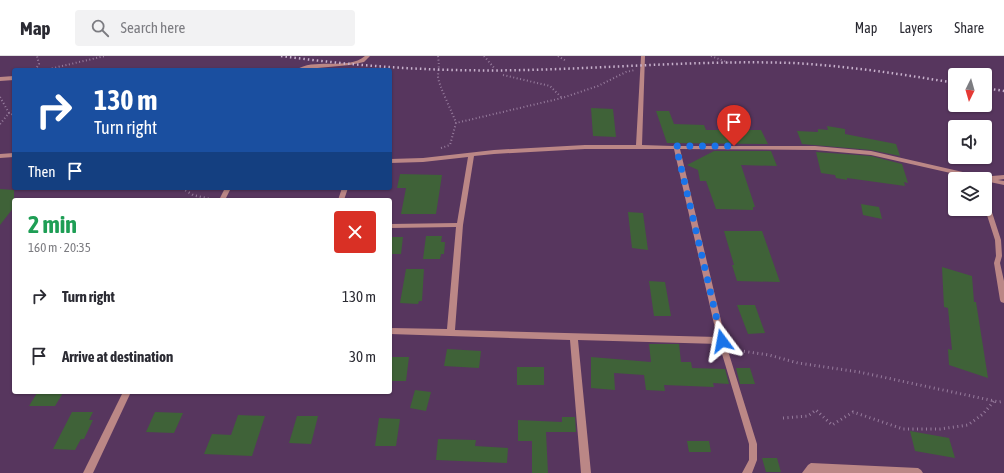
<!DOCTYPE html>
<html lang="en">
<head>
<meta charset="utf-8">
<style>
	body { margin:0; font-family:"Asap Condensed",sans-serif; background:#f2f2f3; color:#2b2b33; height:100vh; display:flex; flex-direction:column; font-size:15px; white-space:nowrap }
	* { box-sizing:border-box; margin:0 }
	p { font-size:13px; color:#7c7c81 }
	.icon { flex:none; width:22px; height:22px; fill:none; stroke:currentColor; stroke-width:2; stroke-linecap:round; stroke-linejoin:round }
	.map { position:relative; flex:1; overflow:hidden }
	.sheet { position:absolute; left:12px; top:142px; width:380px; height:196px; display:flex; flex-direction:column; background:#fff; border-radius:4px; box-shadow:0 1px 3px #0004 }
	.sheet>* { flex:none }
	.banner { position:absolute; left:12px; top:12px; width:380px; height:122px; border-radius:4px; box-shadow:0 1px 3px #0004; background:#1a4fa0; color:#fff; overflow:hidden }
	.needle { width:26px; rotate:185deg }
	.buttons { position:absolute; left:948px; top:12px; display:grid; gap:8px }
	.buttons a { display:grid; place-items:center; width:44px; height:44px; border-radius:4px; background:#fff; box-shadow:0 1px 3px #0004; font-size:20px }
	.pin { position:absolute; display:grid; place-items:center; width:34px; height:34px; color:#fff; margin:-41px -17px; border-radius:50% 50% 50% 0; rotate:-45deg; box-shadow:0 0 4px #0007 }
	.pin .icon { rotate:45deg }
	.me { position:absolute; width:44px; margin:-22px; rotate:347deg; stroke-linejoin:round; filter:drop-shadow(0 0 3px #0008) }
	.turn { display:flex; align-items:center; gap:14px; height:84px; padding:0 16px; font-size:18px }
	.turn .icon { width:52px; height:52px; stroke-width:2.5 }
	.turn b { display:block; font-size:28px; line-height:34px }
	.then { display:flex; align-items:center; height:38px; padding:0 16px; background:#0003; gap:8px; font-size:15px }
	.round { display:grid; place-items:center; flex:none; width:42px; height:42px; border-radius:4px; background:#f2f2f3 }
	.overview { display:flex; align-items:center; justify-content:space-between; height:68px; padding:0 16px }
	h1 { font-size:24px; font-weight:700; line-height:30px; color:#1e9e55 }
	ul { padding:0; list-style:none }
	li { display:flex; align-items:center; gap:12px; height:60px; padding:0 16px }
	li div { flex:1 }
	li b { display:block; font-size:15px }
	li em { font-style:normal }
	header { display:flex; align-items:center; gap:24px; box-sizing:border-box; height:56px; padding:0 20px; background:#fff; border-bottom:1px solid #e1e1e2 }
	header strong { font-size:19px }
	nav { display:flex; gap:22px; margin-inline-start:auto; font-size:14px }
	.search { width:280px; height:36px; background:#f2f2f3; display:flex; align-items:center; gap:10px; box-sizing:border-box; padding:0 14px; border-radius:4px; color:#7c7c81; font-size:15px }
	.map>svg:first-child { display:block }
	.building { fill:#3f6238 }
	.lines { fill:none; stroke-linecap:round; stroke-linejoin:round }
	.path-far2 { stroke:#977c9d; stroke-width:2; stroke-dasharray:1 2.5; stroke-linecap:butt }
	.path-far1 { stroke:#977c9d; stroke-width:2.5; stroke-dasharray:1 3; stroke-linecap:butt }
	.path { stroke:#977c9d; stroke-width:3; stroke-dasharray:1 3.5; stroke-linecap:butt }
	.minor { fill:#bb8786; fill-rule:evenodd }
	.rail { stroke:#c9b3ce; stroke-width:2.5; stroke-dasharray:1.5 3; stroke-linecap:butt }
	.route { stroke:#1a73e8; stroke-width:7; stroke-dasharray:0 12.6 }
</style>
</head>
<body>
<header>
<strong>Map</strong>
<div class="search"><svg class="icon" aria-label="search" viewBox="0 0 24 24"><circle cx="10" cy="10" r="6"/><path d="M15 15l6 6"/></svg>Search here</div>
<nav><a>Map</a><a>Layers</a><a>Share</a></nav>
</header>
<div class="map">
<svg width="1004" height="417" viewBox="0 0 1004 417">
	<rect width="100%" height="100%" fill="#57365e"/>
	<!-- building -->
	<g class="building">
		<polygon points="591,52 613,53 616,81 593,80"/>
		<polygon points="656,55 669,55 674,68 704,69 706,74 761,74 768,88 667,87"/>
		<polygon points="827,70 845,73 845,78 896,88 900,100 871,94 802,88 797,75 818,76 818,73 828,74"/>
		<polygon points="714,95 771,95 777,110 741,109 755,151 753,151 753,154 716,153 706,125 700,125 698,114 687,109"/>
		<polygon points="816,96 871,100 902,108 908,127 904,126 905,130 847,122 847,124 836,122 835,119 821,117"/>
		<polygon points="400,118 442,119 436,158 401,158 406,132 397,132"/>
		<polygon points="0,133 14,134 14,151 0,169"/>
		<polygon points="861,148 879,151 882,163 863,159"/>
		<polygon points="628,156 643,157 648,194 632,192"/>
		<polygon points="724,175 762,175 780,226 737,225 732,209 734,209"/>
		<polygon points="426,180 442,180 441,186 445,186 444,198 441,198 440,203 423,203"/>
		<polygon points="390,181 403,181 401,198 390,198"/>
		<polygon points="942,211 972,220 974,246 976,246 988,322 949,309 948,293 952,294 948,252 944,251"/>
		<polygon points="406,213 424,213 422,245 419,245 418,248 400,247"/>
		<polygon points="649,225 665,226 671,260 654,260"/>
		<polygon points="737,249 755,249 765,277 748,278"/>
		<polygon points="649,288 679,288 681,306 691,306 692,312 725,313 729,328 713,327 714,331 664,329 665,335 646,334 644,319 614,317 615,334 591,332 591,301 651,306"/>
		<polygon points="447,293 481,295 479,312 444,310"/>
		<polygon points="390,301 409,301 406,325 390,325"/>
		<rect x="517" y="311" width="27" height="18"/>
		<polygon points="736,312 750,312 755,328 740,328"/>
		<polygon points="415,334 431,336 426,355 410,352"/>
		<polygon points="37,337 63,337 55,350 29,350"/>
		<polygon points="72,356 93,356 89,364 93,364 84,383 81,383 75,394 53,393"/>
		<polygon points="155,356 183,357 174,377 146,376"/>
		<polygon points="238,359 265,360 252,400 204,398 212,378 231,379"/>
		<polygon points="297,360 318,360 311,388 289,387"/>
		<polygon points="562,361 575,361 576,376 546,376 548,417 532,417 532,385 518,385 518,364 562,366"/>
		<polygon points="379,362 400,363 396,390 375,390"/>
		<polygon points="910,375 949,382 955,402 915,395"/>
		<polygon points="438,383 476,384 475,390 508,392 507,407 436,404"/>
		<polygon points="687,385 709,385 711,396 689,396"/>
		<polygon points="762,402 777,402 781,416 766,416"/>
	</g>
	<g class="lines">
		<!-- path-far2 -->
		<g class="path-far2">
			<path d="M438 0C439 7 439 12 438 19 437 27 453 57 456 67"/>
			<polyline points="484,0 495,13"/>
			<polyline points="558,0 566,5"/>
			<polyline points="711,0 729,7"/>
			<polyline points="35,14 39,8 37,0"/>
			<polyline points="45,14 105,0"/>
			<polyline points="503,19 550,30 562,42"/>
			<polyline points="0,41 9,57 14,59"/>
			<polyline points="0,68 9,57 14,55"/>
			<polyline points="441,92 450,89 456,67 562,42 598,30 626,16 635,14"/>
		</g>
		<!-- path-far1 -->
		<polyline class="path-far1" points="182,132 193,139 214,144"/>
		<!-- path -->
		<g class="path">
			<polyline points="735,294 769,299 798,307 859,316 999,346 1004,345"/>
			<polyline points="783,362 808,360 816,354 832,369 853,356 903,373 940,373 968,369 983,358 994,345"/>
		</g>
		<!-- minor -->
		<g class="minor">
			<path d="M365 0H370L364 6 350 9 296 14C315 1 347 15 365 0Z"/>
			<path d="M641 0H645L642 89 673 90 676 88 679 90H815L871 95 989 122 992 120 1004 119V123L998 124 1004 125V129L985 125V123H977L871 99 815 94 680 93 729 298 757 388V404L752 417H742L749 404V388L719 288 578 284 591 417H581L570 284 390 278V272L447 273 456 171 390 172V168L457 167 468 101 423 106 390 107V103L423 102 494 94 585 89H636ZM585 93H674L717 281 455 274 463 169 474 100 494 98Z"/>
			<polygon points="126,12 140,12 143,14 123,14"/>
			<polygon points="14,20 14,24 0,25 0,21"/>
			<polygon points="14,97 14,101 0,102 0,98"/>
			<polygon points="225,132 231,132 225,144 219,144"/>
			<polygon points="342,132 348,132 344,144 338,144"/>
			<polygon points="985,142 988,144 1001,184 1002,200 1000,207 1004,225 1004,247 1001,246 1000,244 994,207 996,200 995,184 985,153"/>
			<polygon points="123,336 131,336 93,417 83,417"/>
			<polygon points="811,407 918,412 921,414 923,417 802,417 808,409"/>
		</g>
		<!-- rail -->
		<g class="rail">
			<path d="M281 0C362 11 443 16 525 14 614 12 704 4 793 7 848 10 901 18 955 27"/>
			<polyline points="985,32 1004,35"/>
		</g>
	</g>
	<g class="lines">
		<!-- route -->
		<polyline class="route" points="722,285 676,90 734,90"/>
	</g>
</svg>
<div class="buttons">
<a><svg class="needle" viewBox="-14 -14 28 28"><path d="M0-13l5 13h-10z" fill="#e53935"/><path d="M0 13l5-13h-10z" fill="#7c7c81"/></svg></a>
<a><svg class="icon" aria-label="sound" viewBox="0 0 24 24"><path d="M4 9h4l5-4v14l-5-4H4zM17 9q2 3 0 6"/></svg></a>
<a><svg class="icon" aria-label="layers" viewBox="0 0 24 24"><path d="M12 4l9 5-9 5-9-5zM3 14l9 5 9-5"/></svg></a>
</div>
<div class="pin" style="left:734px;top:90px;background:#d93025"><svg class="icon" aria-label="arrive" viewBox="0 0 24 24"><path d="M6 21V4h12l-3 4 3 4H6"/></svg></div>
<svg class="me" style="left:722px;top:285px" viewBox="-20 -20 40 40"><path d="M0-17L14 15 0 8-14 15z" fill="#1a73e8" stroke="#fff" stroke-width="4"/></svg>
<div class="banner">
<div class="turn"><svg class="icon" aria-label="right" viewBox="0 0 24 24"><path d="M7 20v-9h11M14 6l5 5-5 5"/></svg><div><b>130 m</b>Turn right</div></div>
<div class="then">Then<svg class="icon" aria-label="arrive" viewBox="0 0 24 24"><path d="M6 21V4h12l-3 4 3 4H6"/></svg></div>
</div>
<section class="sheet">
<div class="overview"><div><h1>2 min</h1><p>160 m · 20:35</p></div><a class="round" style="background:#d93025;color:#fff"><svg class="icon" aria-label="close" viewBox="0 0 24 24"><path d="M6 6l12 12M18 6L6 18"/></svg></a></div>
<ul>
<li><svg class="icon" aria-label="right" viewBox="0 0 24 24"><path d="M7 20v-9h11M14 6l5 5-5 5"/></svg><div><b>Turn right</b></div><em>130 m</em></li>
<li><svg class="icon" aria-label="arrive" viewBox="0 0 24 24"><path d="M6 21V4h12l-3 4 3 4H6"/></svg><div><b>Arrive at destination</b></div><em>30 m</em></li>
</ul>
</section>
</div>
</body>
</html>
